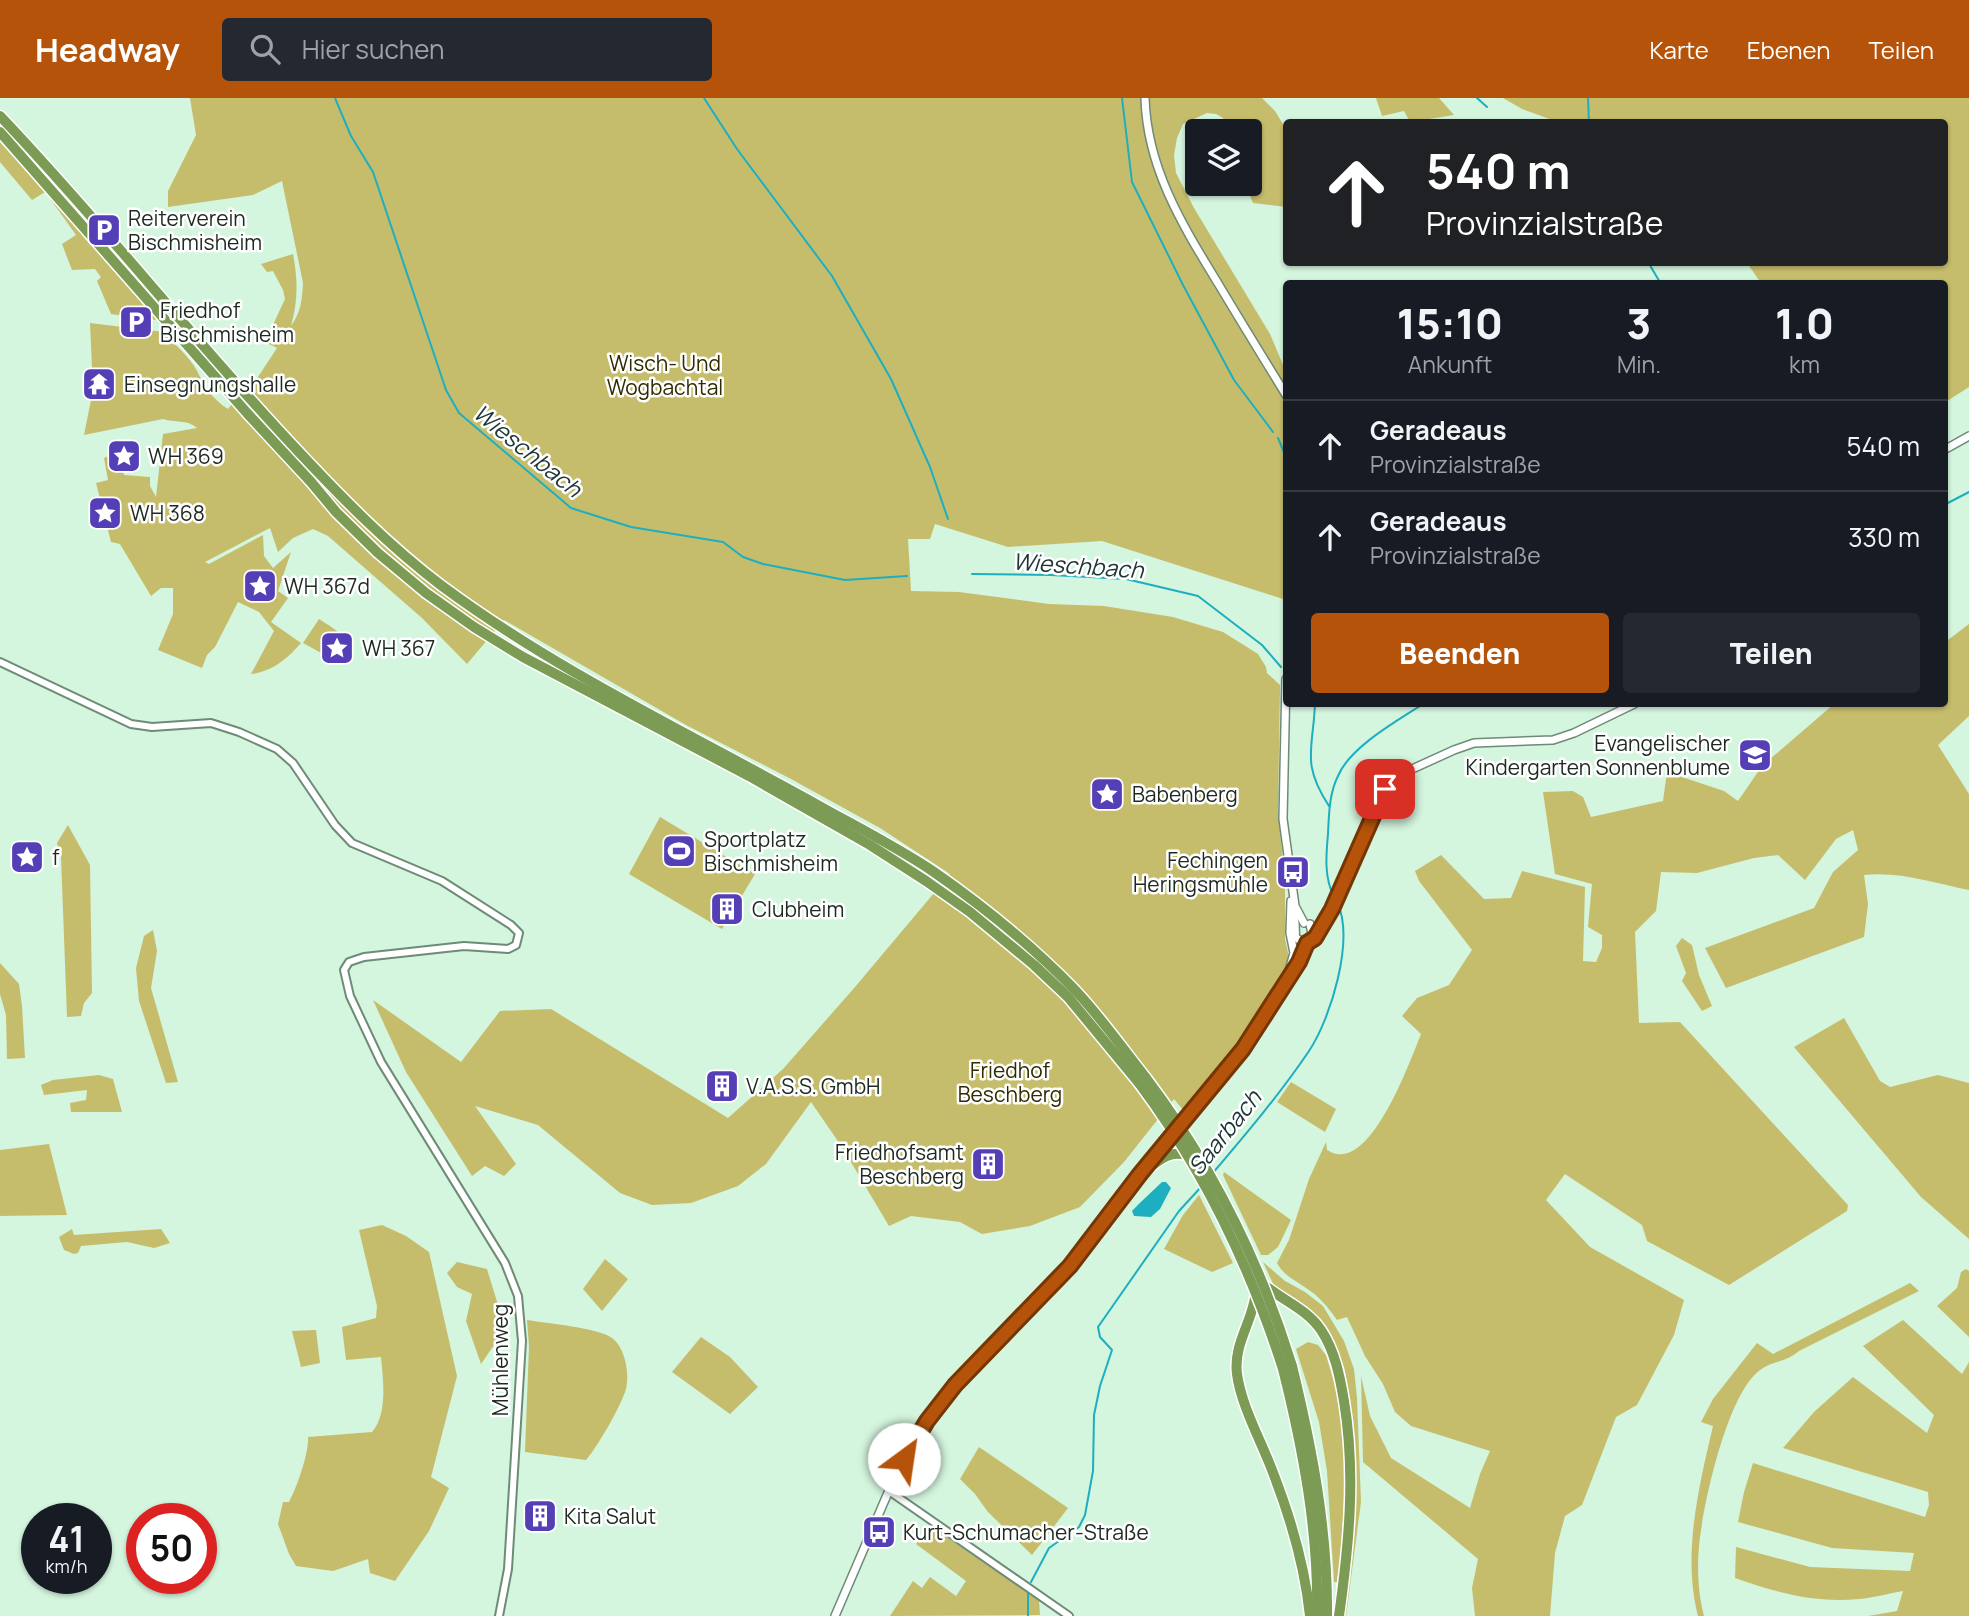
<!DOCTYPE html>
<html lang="de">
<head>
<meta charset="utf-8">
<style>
	body { margin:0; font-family:Manrope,sans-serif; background:#242831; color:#f1f3f6; height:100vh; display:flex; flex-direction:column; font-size:26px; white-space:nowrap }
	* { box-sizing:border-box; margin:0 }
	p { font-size:23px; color:#9ea1a6 }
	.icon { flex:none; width:38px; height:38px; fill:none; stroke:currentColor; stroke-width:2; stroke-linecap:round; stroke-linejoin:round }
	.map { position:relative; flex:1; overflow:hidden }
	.sheet { position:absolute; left:1283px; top:182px; width:665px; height:427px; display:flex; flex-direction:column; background:#171b24; border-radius:7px; box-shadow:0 2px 5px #0004 }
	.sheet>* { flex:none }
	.hud { position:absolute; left:1283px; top:21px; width:665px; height:147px; border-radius:7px; box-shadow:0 2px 5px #0004; background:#202124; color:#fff; overflow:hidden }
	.tools { position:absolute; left:1185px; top:21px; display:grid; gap:14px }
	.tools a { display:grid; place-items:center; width:77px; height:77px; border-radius:7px; background:#171b24; box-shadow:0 2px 5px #0004; font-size:35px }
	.speed { position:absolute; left:21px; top:1405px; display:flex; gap:14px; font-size:35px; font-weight:700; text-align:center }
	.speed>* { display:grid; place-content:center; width:91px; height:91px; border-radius:50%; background:#171b24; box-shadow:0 2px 5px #0004; line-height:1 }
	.speed small { font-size:18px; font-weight:400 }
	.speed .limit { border:10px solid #d22; background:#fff; color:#111 }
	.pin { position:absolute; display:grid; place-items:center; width:60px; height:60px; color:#fff; margin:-30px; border-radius:14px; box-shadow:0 4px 10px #0006 }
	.me { position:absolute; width:77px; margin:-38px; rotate:31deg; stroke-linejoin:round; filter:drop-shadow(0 0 5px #0008) }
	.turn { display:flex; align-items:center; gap:24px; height:147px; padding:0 28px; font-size:32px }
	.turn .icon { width:91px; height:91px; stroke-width:2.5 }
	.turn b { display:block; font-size:49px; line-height:60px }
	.eta { display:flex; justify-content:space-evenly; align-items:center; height:119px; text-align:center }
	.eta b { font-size:42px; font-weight:800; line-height:49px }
	.button { display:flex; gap:14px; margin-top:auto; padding:14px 28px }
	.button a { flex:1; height:80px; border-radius:7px; background:#b45309; color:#fff; font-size:28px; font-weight:800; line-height:80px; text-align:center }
	.button a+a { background:#242831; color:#f1f3f6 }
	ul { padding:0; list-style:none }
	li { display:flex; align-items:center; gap:21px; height:91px; padding:0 28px; border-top:2px solid #363941 }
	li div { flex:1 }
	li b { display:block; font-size:26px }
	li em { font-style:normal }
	header { display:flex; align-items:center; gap:42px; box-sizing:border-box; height:98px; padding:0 35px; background:#b45309; color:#fff }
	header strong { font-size:33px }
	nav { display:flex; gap:38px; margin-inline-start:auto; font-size:24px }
	.search { width:490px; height:63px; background:#242831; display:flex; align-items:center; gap:18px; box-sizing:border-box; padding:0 24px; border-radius:7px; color:#9ea1a6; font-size:26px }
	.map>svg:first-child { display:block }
	.green { fill:#c6bd6c }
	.water { fill:#1dafc0 }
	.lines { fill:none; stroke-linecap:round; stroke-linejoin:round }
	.stream { stroke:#1dafc0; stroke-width:2 }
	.tertiary-casing { stroke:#6e8b77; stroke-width:10 }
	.secondary-casing { stroke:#6e8b77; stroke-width:10 }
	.motorway-casing { stroke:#fff; stroke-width:13 }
	.tertiary { stroke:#fff; stroke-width:6 }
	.secondary { stroke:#fff; stroke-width:7 }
	.motorway { stroke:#7c9c56; stroke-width:10 }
	.motorway-bridge-casing { stroke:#fff; stroke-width:13; stroke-linecap:butt }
	.motorway-bridge { stroke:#7c9c56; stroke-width:10 }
	.route-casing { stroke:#753606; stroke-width:18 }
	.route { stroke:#b45309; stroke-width:12 }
	.labels { text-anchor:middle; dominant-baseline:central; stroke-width:5; stroke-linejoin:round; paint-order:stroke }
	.poi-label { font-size:21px; fill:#1d2921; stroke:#fff; text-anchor:start }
	.park-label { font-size:21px; fill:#2f2b02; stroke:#fff }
	.street-label { font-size:21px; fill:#1d2921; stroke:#fff }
	.water-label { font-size:23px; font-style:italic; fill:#1e3538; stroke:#fff }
</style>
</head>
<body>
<header>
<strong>Headway</strong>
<div class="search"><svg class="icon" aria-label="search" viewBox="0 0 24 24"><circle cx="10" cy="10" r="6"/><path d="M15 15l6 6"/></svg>Hier suchen</div>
<nav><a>Karte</a><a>Ebenen</a><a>Teilen</a></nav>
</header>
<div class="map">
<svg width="1969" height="1518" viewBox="0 0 1969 1518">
	<rect width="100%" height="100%" fill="#d4f5de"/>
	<!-- green -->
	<g class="green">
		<path d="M190 0H1262L1275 13 1286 31V109L1253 105 1245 86H1250V33H1228L1223 20 1216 16 1207 15 1183 26 1177 40 1174 57 1176 75 1194 110 1270 236 1286 274V502L1102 443 1008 449 935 426 930 441H908L911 493 959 494 1049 506 1104 508 1173 519 1223 534 1258 556 1266 569 1267 575 1280 587 1278 714 1285 781V841L1289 859 1279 884 1241 945 1183 1012 1174 1001 1124 1064 1080 1109 1030 1128 982 1136 960 1124 911 1118 889 1128 842 1049 811 1004 766 1066 738 1088 691 1105 652 1107 620 1095 538 1027 475 1008 516 1066 504 1078 485 1068 472 1078 406 974 373 902 461 964 500 913 551 911 728 1020 783 971 855 889 950 776 880 730 791 681 686 627 504 522 467 566 422 520 328 438 313 431 293 440 278 454 270 430 205 464 209 466 263 437 264 458 273 470 291 454 278 493 288 500 271 524 301 545C288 560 272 574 251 576L274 533 259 514 238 504 215 549 207 557 202 570 158 552 173 516V490H161L151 498 120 446 111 444 96 385 108 382 104 360 119 354 124 377 150 379V388L156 399 163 336 197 330C187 321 175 325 163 321L84 337 93 292 90 225 164 234C174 246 190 259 197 273 205 289 212 301 228 311L251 282H256L277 250 265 244 285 201 283 192 273 173 267 174 261 166 293 156C298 182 298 203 291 228 301 214 302 202 303 185L282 83 253 97 168 109V93L196 37Z"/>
		<polygon points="1376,0 1439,0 1454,17 1410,24 1404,13 1382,18"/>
		<polygon points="1503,0 1969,0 1969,289 1944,305 1944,186 1761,185 1747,165 1944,164 1944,24 1558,24 1522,11"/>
		<polygon points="0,44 45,94 32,102 0,64"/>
		<polygon points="49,99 157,222 111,216 97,183 101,179 95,171 72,172 62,146 76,137"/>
		<path d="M319 521C338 533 355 542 341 566L303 545Z"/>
		<path d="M1969 526V618L1938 647 1969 696V792C1935 785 1899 773 1864 777L1868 806 1864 839 1726 890 1705 850 1814 810 1833 774 1858 752 1853 732 1836 741 1805 782 1778 757 1754 760 1697 775 1661 774 1656 813 1635 834 1639 925 1680 924 1848 1107 1847 1113 1729 1187 1647 1143 1642 1127 1565 1076 1546 1102 1590 1149 1684 1202 1674 1237 1637 1307 1616 1319 1582 1407 1565 1418 1555 1455 1550 1518H1475L1472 1490 1478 1461 1363 1364 1361 1278 1370 1318 1391 1360 1470 1410 1480 1376 1490 1353 1411 1328 1395 1314 1383 1286 1365 1258 1347 1219 1337 1222C1328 1209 1319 1198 1306 1190 1295 1182 1284 1178 1277 1165L1289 1142 1309 1081 1326 1044 1327 1052C1330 1053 1333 1056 1337 1056 1375 1062 1410 963 1421 936L1402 918 1417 900 1449 887 1472 852 1419 783 1415 773 1441 757 1484 801 1511 800 1522 773 1585 789 1583 863 1596 864 1602 850V837L1588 829 1592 786 1555 776 1543 694 1573 693 1583 699 1591 719 1663 703 1667 674 1724 693 1738 703 1762 668 1834 606H1944V545Z"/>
		<polygon points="660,719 755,776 722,831 629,776"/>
		<polygon points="68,727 90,767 92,895 84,905 81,918 67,919 61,759 57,745"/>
		<polygon points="153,832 157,853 151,890 178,984 166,985 139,903 136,870 144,838"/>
		<polygon points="1682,840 1692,847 1699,877 1712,908 1702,913 1682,883 1686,875 1676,848"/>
		<polygon points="0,865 19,886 22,908 25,960 7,961 6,917 0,896"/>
		<polygon points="1844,920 1880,983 1890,989 1938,977 1969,985 1969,1141 1921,1099 1794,949"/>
		<polygon points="99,977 113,981 122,1014 71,1014 70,1005 86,1002 87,992 44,997 41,987 53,982"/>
		<polygon points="1291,984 1336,1011 1325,1034 1277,1004"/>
		<polygon points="49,1046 67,1117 0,1118 0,1052"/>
		<polygon points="1224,1074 1291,1122 1278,1149 1268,1157 1261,1157 1223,1077"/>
		<polygon points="1199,1097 1233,1165 1212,1174 1164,1151 1183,1117"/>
		<path d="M382 1127 406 1138 429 1154 457 1278 431 1379 449 1390 429 1433 395 1483 370 1475 368 1461 333 1473 296 1468 289 1456 278 1426 283 1404H289C297 1389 309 1355 308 1339L372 1334C388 1316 383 1281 381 1259L346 1262 342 1229 376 1220 377 1208 359 1132Z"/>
		<polygon points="72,1131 74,1137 161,1131 170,1145 154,1150 127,1144 81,1148 78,1155 74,1156 64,1152 59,1139"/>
		<polygon points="605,1161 628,1181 602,1213 583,1191"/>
		<polygon points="457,1164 487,1171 502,1220 503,1234 481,1266 466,1223 472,1196 457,1189 447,1175"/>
		<polygon points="1263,1164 1285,1183 1305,1194 1323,1208 1344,1243 1354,1271 1357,1300 1361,1404 1346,1518 1343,1518 1356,1403 1356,1364 1350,1301 1344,1269 1321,1221 1299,1205 1276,1192"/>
		<polygon points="1966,1171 1969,1173 1969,1239 1937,1208 1957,1190 1961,1174"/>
		<path d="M1910 1185 1919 1193 1799 1253C1787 1264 1772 1263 1760 1272 1727 1296 1703 1407 1699 1448 1697 1470 1698 1496 1704 1518H1698C1682 1456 1699 1388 1713 1328L1701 1324 1713 1301 1757 1245 1773 1256Z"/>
		<path d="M527 1222C545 1225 600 1230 612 1240 625 1249 630 1276 626 1291 621 1308 598 1348 586 1362L525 1354 529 1248Z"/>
		<path d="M1903 1222 1962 1276 1969 1264V1518H1868L1897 1513 1903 1493C1889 1495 1874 1500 1859 1501 1813 1505 1778 1495 1735 1480L1736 1449 1810 1469 1910 1473 1914 1455 1832 1450 1738 1424 1744 1394 1753 1365 1925 1419 1929 1407 1928 1394 1783 1350 1814 1314 1853 1279 1927 1335 1934 1317 1863 1248Z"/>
		<polygon points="316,1232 320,1265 301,1269 292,1233"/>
		<polygon points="701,1239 730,1259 758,1289 730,1316 672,1274"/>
		<polygon points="1308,1244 1318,1247 1326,1257 1341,1307 1346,1371 1339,1484 1334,1484 1327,1373 1319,1324 1296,1251"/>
		<polygon points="979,1349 1068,1410 1032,1457 988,1414 975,1396 960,1381"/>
		<polygon points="930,1428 1039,1502 1040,1517 890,1518 913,1483 922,1490 930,1479 956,1498 966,1483 916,1446"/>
	</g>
	<!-- water -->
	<path class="water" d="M1162 1084H1166L1171 1090 1160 1111 1151 1119 1134 1118 1132 1113C1141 1103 1152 1094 1162 1084Z"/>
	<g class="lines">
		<!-- stream -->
		<g class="stream">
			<polyline points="335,0 351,38 373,74 446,292 459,315 571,410 631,429 723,444 743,459 763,466 845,482 907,478"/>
			<polyline points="704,0 737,51 832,178 891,281 930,369 948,421"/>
			<polyline points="1122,0 1132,84 1183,187 1234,282 1273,334"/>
			<polyline points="1477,0 1487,9"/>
			<polyline points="1588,0 1589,24"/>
			<polyline points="1648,164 1661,186"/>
			<polyline points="1278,340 1286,359"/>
			<polyline points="1944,407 1969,394"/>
			<polyline points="972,476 1051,477 1126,481 1198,498 1262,547 1281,569"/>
			<path d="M1315 606C1313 652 1301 665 1329 708"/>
			<path d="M1334 799C1324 779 1326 758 1328 736 1329 716 1329 696 1338 678 1350 649 1397 623 1423 606"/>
			<path d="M1212 1076C1246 1036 1280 996 1309 953 1331 920 1355 841 1337 804"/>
			<polyline points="1031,1484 1049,1450 1079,1429 1085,1417 1093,1373 1094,1317 1100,1288 1112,1252 1100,1239 1098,1229 1179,1113 1202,1088"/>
			<polyline points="1028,1518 1028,1494"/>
		</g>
		<!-- tertiary casing -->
		<g class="tertiary-casing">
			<g id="tertiary">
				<polyline points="0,564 131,626 152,629 211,625 239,634 277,651 293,665 335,727 352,745 442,783 511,827 519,835 516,847 508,851 464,848 364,859 349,864 344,872 350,898 381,964 505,1165 518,1198 522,1243 508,1471 499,1518"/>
				<polyline points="889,1393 1069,1518"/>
			</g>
		</g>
		<!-- secondary casing -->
		<g class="secondary-casing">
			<g id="secondary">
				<path d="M1145 0C1147 71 1183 128 1219 187 1241 224 1264 261 1286 297"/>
				<polyline points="1944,352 1969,338"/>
				<polyline points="1286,581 1283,721 1295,808 1304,825"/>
				<path d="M1293 816C1297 826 1294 832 1296 840L1307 846"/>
				<polyline points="1314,841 1341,793 1381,699 1389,686 1399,677 1454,652 1474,645 1553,642 1574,635 1634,606"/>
				<polyline points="1288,876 1294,855 1290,835 1291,803"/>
				<polyline points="835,1518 890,1390 927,1323 955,1287 1070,1168 1140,1076 1243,951 1299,864 1312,836 1310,826"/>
			</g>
		</g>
		<!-- motorway casing -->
		<g class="motorway-casing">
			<g id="motorway">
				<path d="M0 18C103 126 195 244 298 353 343 401 389 448 442 488 558 574 690 636 816 706 855 728 897 749 934 774 983 808 1032 848 1074 891 1100 918 1122 950 1146 980"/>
				<polyline points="0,34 247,315 311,384 336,414 378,455 426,495 474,529 523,559 749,678 870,747 926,783 970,814 1034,867 1068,899 1139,985"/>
				<path d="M1140 1076C1159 1064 1167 1050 1191 1058"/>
				<path d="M1262 1185C1281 1202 1306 1210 1321 1232 1335 1253 1340 1279 1344 1303 1356 1376 1349 1446 1339 1518"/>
				<path d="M1256 1193C1254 1222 1233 1245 1237 1276 1241 1307 1261 1343 1272 1372 1290 1418 1305 1469 1310 1518"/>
				<path d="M1292 1268C1312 1350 1328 1433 1327 1518"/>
				<path d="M1283 1271C1303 1351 1319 1435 1317 1518"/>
			</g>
		</g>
		<!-- tertiary -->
		<use href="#tertiary" class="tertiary"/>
		<!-- secondary -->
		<use href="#secondary" class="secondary"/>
		<!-- motorway -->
		<use href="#motorway" class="motorway"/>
		<!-- motorway-bridge casing -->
		<g class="motorway-bridge-casing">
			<g id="motorway-bridge">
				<path d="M1146 980C1211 1066 1260 1164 1292 1268"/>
				<path d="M1139 985C1204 1072 1250 1168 1283 1271"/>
			</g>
		</g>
		<!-- motorway-bridge -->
		<use href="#motorway-bridge" class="motorway-bridge"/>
	</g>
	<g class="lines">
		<!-- route casing -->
		<g class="route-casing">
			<polyline id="route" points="904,1361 927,1323 955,1287 1070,1168 1140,1076 1243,951 1299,864 1307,845 1315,840 1332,811 1385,691"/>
		</g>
		<!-- route -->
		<use href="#route" class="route"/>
	</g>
	<!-- icons -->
	<defs>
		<g id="parking-square" transform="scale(1.75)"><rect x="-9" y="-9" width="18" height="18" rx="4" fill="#543fb6" stroke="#fff"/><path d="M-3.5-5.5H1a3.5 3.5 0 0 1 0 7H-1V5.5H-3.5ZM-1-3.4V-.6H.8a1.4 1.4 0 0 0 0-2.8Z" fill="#fff"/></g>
		<g id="temple-square" transform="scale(1.75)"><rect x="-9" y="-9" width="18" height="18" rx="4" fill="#543fb6" stroke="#fff"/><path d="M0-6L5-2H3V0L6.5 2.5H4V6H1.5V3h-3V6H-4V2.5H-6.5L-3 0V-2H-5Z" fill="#fff"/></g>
		<g id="sight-square" transform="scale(1.75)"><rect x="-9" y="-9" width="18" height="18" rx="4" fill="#543fb6" stroke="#fff"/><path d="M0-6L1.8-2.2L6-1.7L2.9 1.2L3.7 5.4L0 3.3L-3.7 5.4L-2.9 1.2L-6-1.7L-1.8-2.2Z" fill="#fff"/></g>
		<g id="school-square" transform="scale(1.75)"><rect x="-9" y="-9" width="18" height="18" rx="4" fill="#543fb6" stroke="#fff"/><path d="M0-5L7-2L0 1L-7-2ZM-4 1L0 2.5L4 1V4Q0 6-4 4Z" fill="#fff"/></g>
		<g id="stadium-square" transform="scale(1.75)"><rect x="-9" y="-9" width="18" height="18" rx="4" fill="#543fb6" stroke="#fff"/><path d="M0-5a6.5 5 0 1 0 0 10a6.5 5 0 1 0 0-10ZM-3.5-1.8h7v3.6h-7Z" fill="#fff"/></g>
		<g id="bus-square" transform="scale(1.75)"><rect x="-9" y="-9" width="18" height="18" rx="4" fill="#543fb6" stroke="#fff"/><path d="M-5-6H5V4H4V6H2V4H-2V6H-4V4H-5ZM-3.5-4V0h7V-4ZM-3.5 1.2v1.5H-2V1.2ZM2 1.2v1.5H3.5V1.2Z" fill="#fff"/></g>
		<g id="building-square" transform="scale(1.75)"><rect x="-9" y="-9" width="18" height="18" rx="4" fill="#543fb6" stroke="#fff"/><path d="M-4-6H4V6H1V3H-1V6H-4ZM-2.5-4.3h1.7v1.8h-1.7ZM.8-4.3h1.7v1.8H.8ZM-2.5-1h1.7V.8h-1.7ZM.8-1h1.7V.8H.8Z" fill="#fff"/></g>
	</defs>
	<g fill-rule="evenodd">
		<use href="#parking-square" x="104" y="132"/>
		<use href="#parking-square" x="136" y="224"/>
		<use href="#temple-square" x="99" y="286"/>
		<use href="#sight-square" x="124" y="358"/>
		<use href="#sight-square" x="105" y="415"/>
		<use href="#sight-square" x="260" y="488"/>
		<use href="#sight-square" x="337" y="550"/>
		<use href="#school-square" x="1755" y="657"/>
		<use href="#sight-square" x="1107" y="696"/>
		<use href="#stadium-square" x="679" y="753"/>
		<use href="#sight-square" x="27" y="759"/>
		<use href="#bus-square" x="1293" y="774"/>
		<use href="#building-square" x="727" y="811"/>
		<use href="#building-square" x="722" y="988"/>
		<use href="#building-square" x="988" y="1066"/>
		<use href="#building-square" x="540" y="1418"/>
		<use href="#bus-square" x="879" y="1434"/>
	</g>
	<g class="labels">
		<!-- poi labels -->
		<g class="poi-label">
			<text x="128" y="120">Reiterverein<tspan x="128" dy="24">Bischmisheim</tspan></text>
			<text x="160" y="212">Friedhof<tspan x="160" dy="24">Bischmisheim</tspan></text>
			<text x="124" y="286">Einsegnungshalle</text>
			<text x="148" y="358">WH 369</text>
			<text x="130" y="415">WH 368</text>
			<text x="284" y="488">WH 367d</text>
			<text x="362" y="550">WH 367</text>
			<text x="1730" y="645" text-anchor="end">Evangelischer<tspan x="1730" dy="24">Kindergarten Sonnenblume</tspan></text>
			<text x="1132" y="696">Babenberg</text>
			<text x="704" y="741">Sportplatz<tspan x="704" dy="24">Bischmisheim</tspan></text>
			<text x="52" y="759">f</text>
			<text x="1268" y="762" text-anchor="end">Fechingen<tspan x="1268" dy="24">Heringsmühle</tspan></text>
			<text x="752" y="811">Clubheim</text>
			<text x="746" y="988">V.A.S.S. GmbH</text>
			<text x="964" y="1054" text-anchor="end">Friedhofsamt<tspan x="964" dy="24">Beschberg</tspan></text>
			<text x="564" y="1418">Kita Salut</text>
			<text x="903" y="1434">Kurt-Schumacher-Straße</text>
		</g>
		<!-- park labels -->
		<g class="park-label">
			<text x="665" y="265">Wisch- Und<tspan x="665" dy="24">Wogbachtal</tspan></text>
			<text x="1010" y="972">Friedhof<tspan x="1010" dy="24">Beschberg</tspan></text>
		</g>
		<!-- street labels -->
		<g class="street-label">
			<text transform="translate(500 1262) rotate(-90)">Mühlenweg</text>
		</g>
		<!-- water labels -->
		<g class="water-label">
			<text transform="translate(528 352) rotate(39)">Wieschbach</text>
			<text transform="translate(1078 467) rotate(4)">Wieschbach</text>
			<text transform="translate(1224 1034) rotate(-51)">Saarbach</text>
		</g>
	</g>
</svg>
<div class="tools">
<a><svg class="icon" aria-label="layers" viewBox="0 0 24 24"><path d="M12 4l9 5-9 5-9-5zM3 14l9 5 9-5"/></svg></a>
</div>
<div class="speed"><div>41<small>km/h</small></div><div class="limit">50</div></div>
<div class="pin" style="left:1385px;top:691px;background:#d93025"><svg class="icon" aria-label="arrive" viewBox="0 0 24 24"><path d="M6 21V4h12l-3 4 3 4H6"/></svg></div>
<svg class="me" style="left:904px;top:1361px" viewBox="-20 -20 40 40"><circle r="19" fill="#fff"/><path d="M0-13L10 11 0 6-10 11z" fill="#b45309"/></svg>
<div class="hud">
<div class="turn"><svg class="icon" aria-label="ahead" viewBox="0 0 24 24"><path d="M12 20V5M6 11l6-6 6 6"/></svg><div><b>540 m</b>Provinzialstraße</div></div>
</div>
<section class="sheet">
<div class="eta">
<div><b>15:10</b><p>Ankunft</p></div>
<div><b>3</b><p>Min.</p></div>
<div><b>1.0</b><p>km</p></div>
</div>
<ul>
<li><svg class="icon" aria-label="ahead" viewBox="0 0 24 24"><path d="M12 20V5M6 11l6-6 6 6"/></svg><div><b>Geradeaus</b><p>Provinzialstraße</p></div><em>540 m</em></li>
<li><svg class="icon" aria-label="ahead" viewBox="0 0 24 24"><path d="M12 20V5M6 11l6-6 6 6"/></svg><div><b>Geradeaus</b><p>Provinzialstraße</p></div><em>330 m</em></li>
</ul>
<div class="button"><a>Beenden</a><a>Teilen</a></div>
</section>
</div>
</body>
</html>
